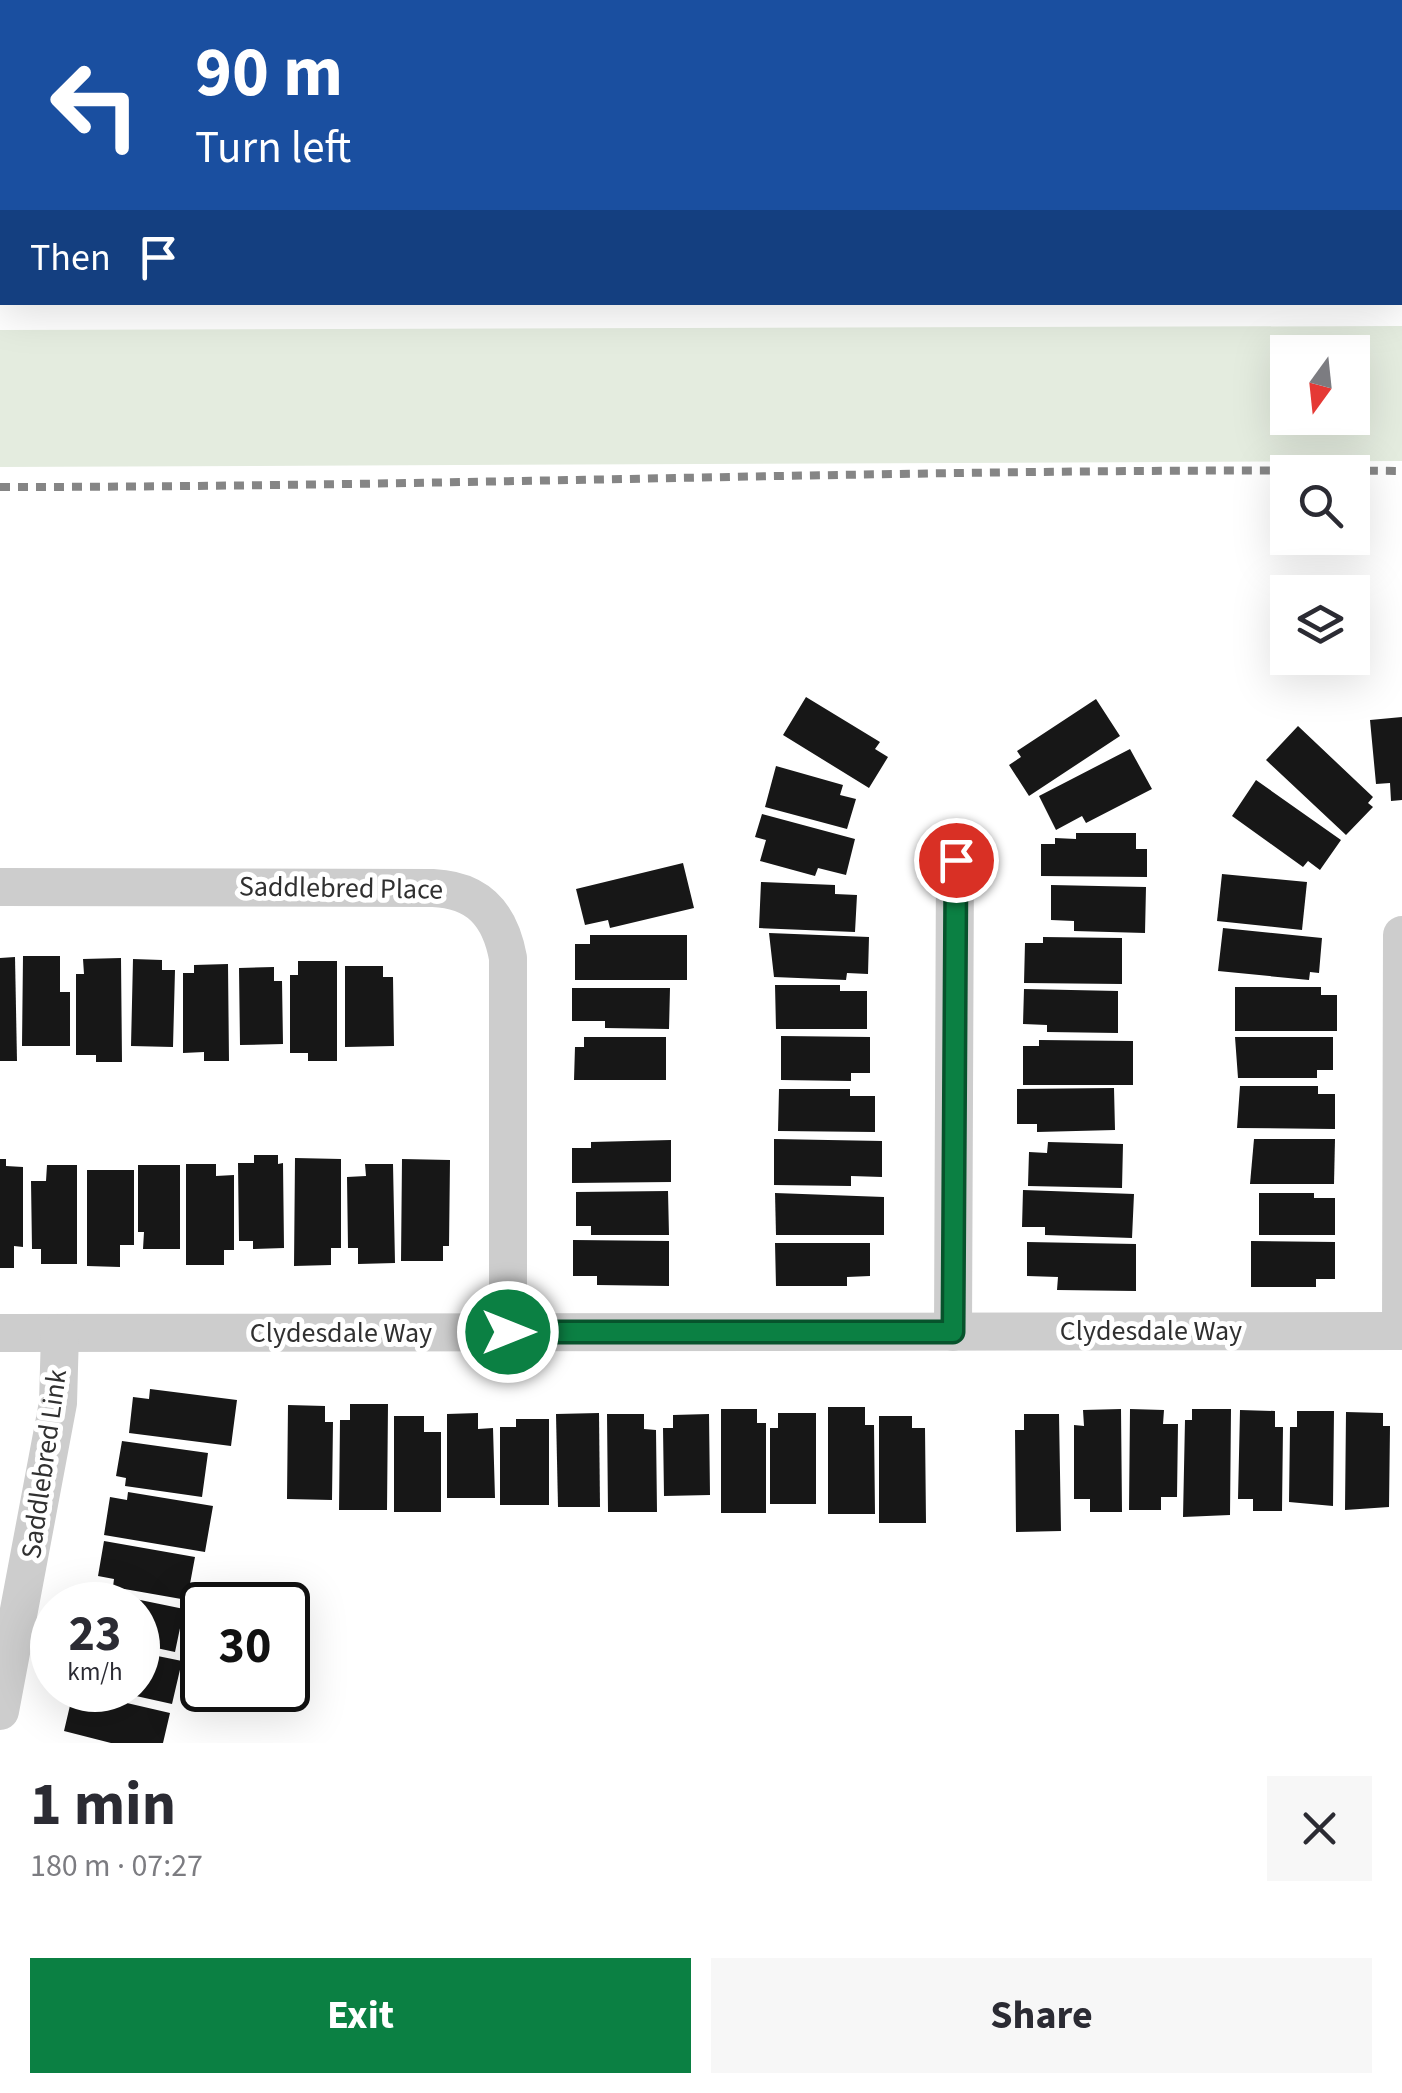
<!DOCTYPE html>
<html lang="en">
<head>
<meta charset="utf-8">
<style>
	body { margin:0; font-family:"Source Sans 3",sans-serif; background:#f7f7f7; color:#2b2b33; height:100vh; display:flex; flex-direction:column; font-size:38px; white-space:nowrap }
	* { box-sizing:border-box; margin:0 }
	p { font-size:32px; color:#7c7c81 }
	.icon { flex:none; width:55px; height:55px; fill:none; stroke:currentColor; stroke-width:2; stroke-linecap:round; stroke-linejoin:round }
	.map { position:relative; height:1743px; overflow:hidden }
	.drawer { display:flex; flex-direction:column; background:#fff; flex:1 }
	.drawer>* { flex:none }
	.guide { position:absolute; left:0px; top:0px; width:1402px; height:305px; box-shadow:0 10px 40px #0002; background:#1a4fa0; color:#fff; overflow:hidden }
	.needle { width:65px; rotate:195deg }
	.fabs { position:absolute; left:1270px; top:335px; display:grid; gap:20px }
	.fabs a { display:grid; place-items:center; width:100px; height:100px; border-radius:0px; background:#fff; box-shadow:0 10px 40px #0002; font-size:50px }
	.speed { position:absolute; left:30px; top:1582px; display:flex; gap:20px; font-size:50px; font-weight:700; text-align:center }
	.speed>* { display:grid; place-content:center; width:130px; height:130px; border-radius:50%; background:#fff; box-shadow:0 10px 40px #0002; line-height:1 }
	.speed small { font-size:25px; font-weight:400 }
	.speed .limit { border:5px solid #111; border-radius:15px; background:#fff; color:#111 }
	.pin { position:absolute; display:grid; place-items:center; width:85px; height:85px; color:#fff; margin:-42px; border:5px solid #fff; border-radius:50%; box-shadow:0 2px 10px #0007 }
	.me { position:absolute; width:110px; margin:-55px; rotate:90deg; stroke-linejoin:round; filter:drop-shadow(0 0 8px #0008) }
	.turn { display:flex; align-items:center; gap:35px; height:210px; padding:0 30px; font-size:45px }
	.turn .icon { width:130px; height:130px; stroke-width:2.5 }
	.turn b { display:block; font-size:70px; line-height:85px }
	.then { display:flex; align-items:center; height:95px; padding:0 30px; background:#0003; gap:20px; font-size:38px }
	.round { display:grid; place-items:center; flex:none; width:105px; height:105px; border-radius:0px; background:#f7f7f7 }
	.head { display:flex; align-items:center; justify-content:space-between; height:170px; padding:0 30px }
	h1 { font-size:60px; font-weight:700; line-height:75px }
	.cta { display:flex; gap:20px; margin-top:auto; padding:20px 30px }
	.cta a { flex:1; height:115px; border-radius:0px; background:#0b8043; color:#fff; font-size:40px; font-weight:700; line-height:115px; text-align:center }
	.cta a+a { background:#f7f7f7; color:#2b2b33 }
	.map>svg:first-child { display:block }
	.green { fill:#e4ecdf; fill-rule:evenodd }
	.building { fill:#171717 }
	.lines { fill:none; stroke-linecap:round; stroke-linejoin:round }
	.lane { stroke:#cdcdcd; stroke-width:18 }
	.street { stroke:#cdcdcd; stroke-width:38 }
	.rail { stroke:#858585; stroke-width:8; stroke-dasharray:10 8; stroke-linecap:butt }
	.route-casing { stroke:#07532c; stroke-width:25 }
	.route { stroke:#0b8043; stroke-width:18 }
	.labels { text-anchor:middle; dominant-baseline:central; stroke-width:10; stroke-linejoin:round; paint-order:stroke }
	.street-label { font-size:28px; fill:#303030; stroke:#fff }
</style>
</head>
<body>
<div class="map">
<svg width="1402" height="1743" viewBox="0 0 1402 1743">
	<rect width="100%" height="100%" fill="#fff"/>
	<!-- green -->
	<path class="green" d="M1402 326V461L0 467V330ZM1288 352H1352V418H1288Z"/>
	<!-- building -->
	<g class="building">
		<polygon points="806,697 880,742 875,749 888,757 869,788 783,735"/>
		<polygon points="1096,699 1120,736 1029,796 1009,765 1021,757 1017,751"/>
		<polygon points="1402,717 1402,800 1391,801 1390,783 1376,784 1370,720"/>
		<polygon points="1298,726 1373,797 1368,803 1373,807 1346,835 1266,760"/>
		<polygon points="1130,749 1152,789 1086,823 1082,816 1056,830 1039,796"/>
		<polygon points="776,766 843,785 840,795 856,799 847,829 765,807"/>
		<polygon points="1256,780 1341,840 1320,870 1308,861 1303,867 1232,816"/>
		<polygon points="762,814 855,839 846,875 818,868 815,876 760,861 766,840 755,837"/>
		<polygon points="1076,833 1136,833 1136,849 1147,849 1147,877 1041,876 1041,844 1055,844 1055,838 1076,839"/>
		<polygon points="683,863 694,908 610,928 608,920 585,925 576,889"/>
		<polygon points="1222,874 1307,882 1302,930 1217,921"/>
		<polygon points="761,882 835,885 835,894 857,895 855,932 759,928"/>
		<polygon points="1051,885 1146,887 1145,933 1074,931 1074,921 1051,920"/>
		<polygon points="1223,928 1322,938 1319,973 1310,972 1309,980 1218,971"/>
		<polygon points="769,933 869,937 868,974 847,973 846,980 774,977"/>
		<polygon points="590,935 687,935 687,980 575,980 575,944 590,944"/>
		<polygon points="1043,937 1122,938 1122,984 1024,983 1025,943 1043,943"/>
		<polygon points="23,956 60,956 60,992 70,992 70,1046 22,1046"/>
		<polygon points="15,957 17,1061 0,1061 0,958"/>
		<polygon points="121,958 122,1062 96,1062 96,1055 76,1055 76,974 84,974 83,959"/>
		<polygon points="133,959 162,960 162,970 175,970 173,1047 131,1046"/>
		<polygon points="298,961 337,961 337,1061 308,1061 308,1053 290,1053 290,975 298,975"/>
		<polygon points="228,964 229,1061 204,1061 204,1052 183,1053 183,973 194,973 194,965"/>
		<polygon points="345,966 383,966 383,977 393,977 394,1046 345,1047"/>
		<polygon points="274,967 274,981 282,981 283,1044 240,1045 239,968"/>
		<polygon points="775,985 840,985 840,991 867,991 867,1029 776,1029"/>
		<polygon points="1235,987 1321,987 1321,995 1337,995 1337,1031 1235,1031"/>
		<polygon points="572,988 670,988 669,1029 605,1028 605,1021 572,1021"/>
		<polygon points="1024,989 1118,991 1118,1033 1047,1032 1047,1025 1023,1024"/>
		<polygon points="781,1036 870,1037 870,1073 851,1073 851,1081 781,1080"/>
		<polygon points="584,1037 666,1037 666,1080 574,1080 575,1047 584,1047"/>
		<polygon points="1235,1037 1333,1037 1333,1070 1317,1070 1317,1078 1238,1078"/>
		<polygon points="1039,1040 1133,1041 1133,1085 1023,1085 1023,1046 1039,1046"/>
		<polygon points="1240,1086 1318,1086 1318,1094 1335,1094 1335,1129 1237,1128"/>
		<polygon points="1114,1088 1115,1130 1037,1132 1037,1124 1017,1124 1017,1089"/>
		<polygon points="779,1089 850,1089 850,1096 875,1096 875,1132 778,1131"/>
		<polygon points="774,1139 882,1141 882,1177 851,1176 851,1186 774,1185"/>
		<polygon points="1254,1139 1335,1139 1334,1184 1250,1184"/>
		<polygon points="671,1140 671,1182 572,1183 572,1148 591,1148 591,1142"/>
		<polygon points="1048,1142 1123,1144 1122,1188 1028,1186 1029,1152 1047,1153"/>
		<polygon points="254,1155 278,1155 278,1164 283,1163 284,1248 253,1249 253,1241 239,1241 238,1163 254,1163"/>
		<polygon points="295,1158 341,1159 341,1248 331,1248 331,1265 294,1266"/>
		<polygon points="0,1159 6,1159 6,1166 23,1167 23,1247 14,1246 14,1268 0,1268"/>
		<polygon points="402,1159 450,1160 449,1246 443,1246 443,1261 401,1261"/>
		<polygon points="186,1164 216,1164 216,1176 234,1175 234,1250 224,1250 224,1265 186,1265"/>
		<polygon points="365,1164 393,1164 395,1263 358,1264 358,1248 348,1248 347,1177 366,1176"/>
		<polygon points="47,1165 77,1165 77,1264 41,1264 41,1249 32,1249 31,1181 46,1181"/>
		<polygon points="138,1165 180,1165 180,1249 143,1249 144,1232 138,1232"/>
		<polygon points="87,1170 134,1170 134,1245 120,1245 120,1267 87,1266"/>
		<polygon points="1023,1190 1134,1194 1132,1238 1045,1235 1045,1227 1022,1227"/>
		<polygon points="668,1191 669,1235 591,1235 591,1226 576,1226 576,1192"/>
		<polygon points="775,1193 884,1197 884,1235 776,1235"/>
		<polygon points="1259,1193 1314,1193 1314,1198 1335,1198 1335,1235 1259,1235"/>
		<polygon points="573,1240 669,1241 669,1286 597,1285 597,1276 573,1276"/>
		<polygon points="1251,1241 1335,1242 1335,1279 1316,1279 1316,1287 1251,1287"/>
		<polygon points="1027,1242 1136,1244 1136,1291 1057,1290 1058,1277 1027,1276"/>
		<polygon points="775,1243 870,1243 870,1276 847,1277 847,1286 776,1286"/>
		<polygon points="150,1389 237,1400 231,1446 129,1433 133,1397 149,1399"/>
		<polygon points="350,1404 388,1404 387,1510 339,1510 340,1420 350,1420"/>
		<polygon points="288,1405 325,1406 325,1422 333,1422 332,1500 287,1499"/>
		<polygon points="828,1407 865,1407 865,1425 874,1425 875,1514 828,1514"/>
		<polygon points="721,1409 757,1409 757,1423 766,1423 766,1513 721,1513"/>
		<polygon points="1121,1409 1122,1512 1090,1512 1090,1499 1074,1499 1074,1425 1084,1426 1083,1410"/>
		<polygon points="1130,1409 1164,1410 1163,1424 1178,1424 1177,1497 1161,1497 1161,1510 1129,1510"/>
		<polygon points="1192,1409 1231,1409 1230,1515 1183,1517 1185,1420 1192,1420"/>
		<polygon points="1240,1410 1275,1411 1275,1427 1283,1427 1282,1511 1253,1511 1253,1499 1238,1499"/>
		<polygon points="1297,1411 1334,1411 1333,1506 1289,1502 1290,1427 1297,1427"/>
		<polygon points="1346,1412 1383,1413 1383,1426 1390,1426 1389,1507 1345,1510"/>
		<polygon points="478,1413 478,1429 493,1428 495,1498 447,1498 447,1414"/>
		<polygon points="599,1413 600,1507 558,1507 556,1414"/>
		<polygon points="778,1413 816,1413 816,1504 770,1504 770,1428 778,1428"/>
		<polygon points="607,1414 644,1414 644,1429 656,1430 657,1512 608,1512"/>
		<polygon points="709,1414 710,1495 664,1496 663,1428 673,1428 673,1415"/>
		<polygon points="1024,1414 1059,1414 1061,1531 1016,1532 1015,1430 1024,1430"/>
		<polygon points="394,1416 424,1416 424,1432 441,1432 441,1512 394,1512"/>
		<polygon points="879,1416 912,1416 912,1428 925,1428 926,1523 879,1523"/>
		<polygon points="516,1419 549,1419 549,1505 500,1505 500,1427 516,1427"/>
		<polygon points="122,1441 208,1453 202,1497 125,1486 126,1478 116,1476"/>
		<polygon points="128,1492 213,1506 205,1552 104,1535 110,1497 127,1500"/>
		<polygon points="104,1541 195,1557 187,1600 113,1587 114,1579 98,1576"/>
		<polygon points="111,1594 184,1609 175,1652 138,1644 138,1605 91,1605 93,1597 110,1600"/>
		<polygon points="138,1652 182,1661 172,1704 118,1692 138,1690"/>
		<polygon points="88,1694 170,1713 163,1743 111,1743 64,1731 72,1697 86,1700"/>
	</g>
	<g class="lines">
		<!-- lane -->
		<g class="lane">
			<polyline points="390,0 390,2"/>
			<polyline points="0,154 2,153"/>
		</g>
		<!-- street -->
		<g class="street">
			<path d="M0 887 433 888C478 890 500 914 508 958V1332"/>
			<polyline points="1401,1331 1402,935"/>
			<polyline points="953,1332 955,860"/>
			<polyline points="0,1333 1402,1331"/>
			<polyline points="0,1711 58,1403 60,1333"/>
		</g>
		<!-- rail -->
		<path class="rail" d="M0 487C467 487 935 467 1402 471"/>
	</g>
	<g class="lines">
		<!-- route casing -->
		<g class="route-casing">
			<polyline id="route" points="508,1332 953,1332 956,860"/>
		</g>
		<!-- route -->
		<use href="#route" class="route"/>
	</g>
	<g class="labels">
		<!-- street labels -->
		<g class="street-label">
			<text transform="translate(341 888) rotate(1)">Saddlebred Place</text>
			<text x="1151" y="1331">Clydesdale Way</text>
			<text x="341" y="1333">Clydesdale Way</text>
			<text transform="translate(44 1464) rotate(-82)">Saddlebred Link</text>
		</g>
	</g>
</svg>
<div class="fabs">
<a><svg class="needle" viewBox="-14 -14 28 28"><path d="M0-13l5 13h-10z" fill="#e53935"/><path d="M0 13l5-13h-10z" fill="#7c7c81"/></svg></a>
<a><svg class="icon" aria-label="search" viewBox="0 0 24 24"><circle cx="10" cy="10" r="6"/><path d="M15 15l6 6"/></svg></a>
<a><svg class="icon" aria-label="layers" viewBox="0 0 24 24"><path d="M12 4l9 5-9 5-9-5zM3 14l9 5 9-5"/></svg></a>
</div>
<div class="speed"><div>23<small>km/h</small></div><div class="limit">30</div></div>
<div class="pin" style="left:956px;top:860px;background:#d93025"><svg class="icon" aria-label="arrive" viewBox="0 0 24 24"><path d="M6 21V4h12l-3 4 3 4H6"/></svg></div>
<svg class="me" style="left:508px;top:1332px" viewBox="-20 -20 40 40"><circle r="17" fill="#0b8043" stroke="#fff" stroke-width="3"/><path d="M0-11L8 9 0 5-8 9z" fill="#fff"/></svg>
<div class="guide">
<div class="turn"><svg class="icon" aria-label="left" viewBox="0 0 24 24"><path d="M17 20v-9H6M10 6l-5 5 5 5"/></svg><div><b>90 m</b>Turn left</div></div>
<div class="then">Then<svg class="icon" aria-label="arrive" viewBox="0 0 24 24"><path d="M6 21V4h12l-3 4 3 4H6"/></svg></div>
</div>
</div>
<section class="drawer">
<div class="head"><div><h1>1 min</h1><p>180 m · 07:27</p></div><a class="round"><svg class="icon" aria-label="close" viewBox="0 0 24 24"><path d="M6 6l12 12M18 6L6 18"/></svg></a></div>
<div class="cta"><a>Exit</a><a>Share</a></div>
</section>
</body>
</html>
